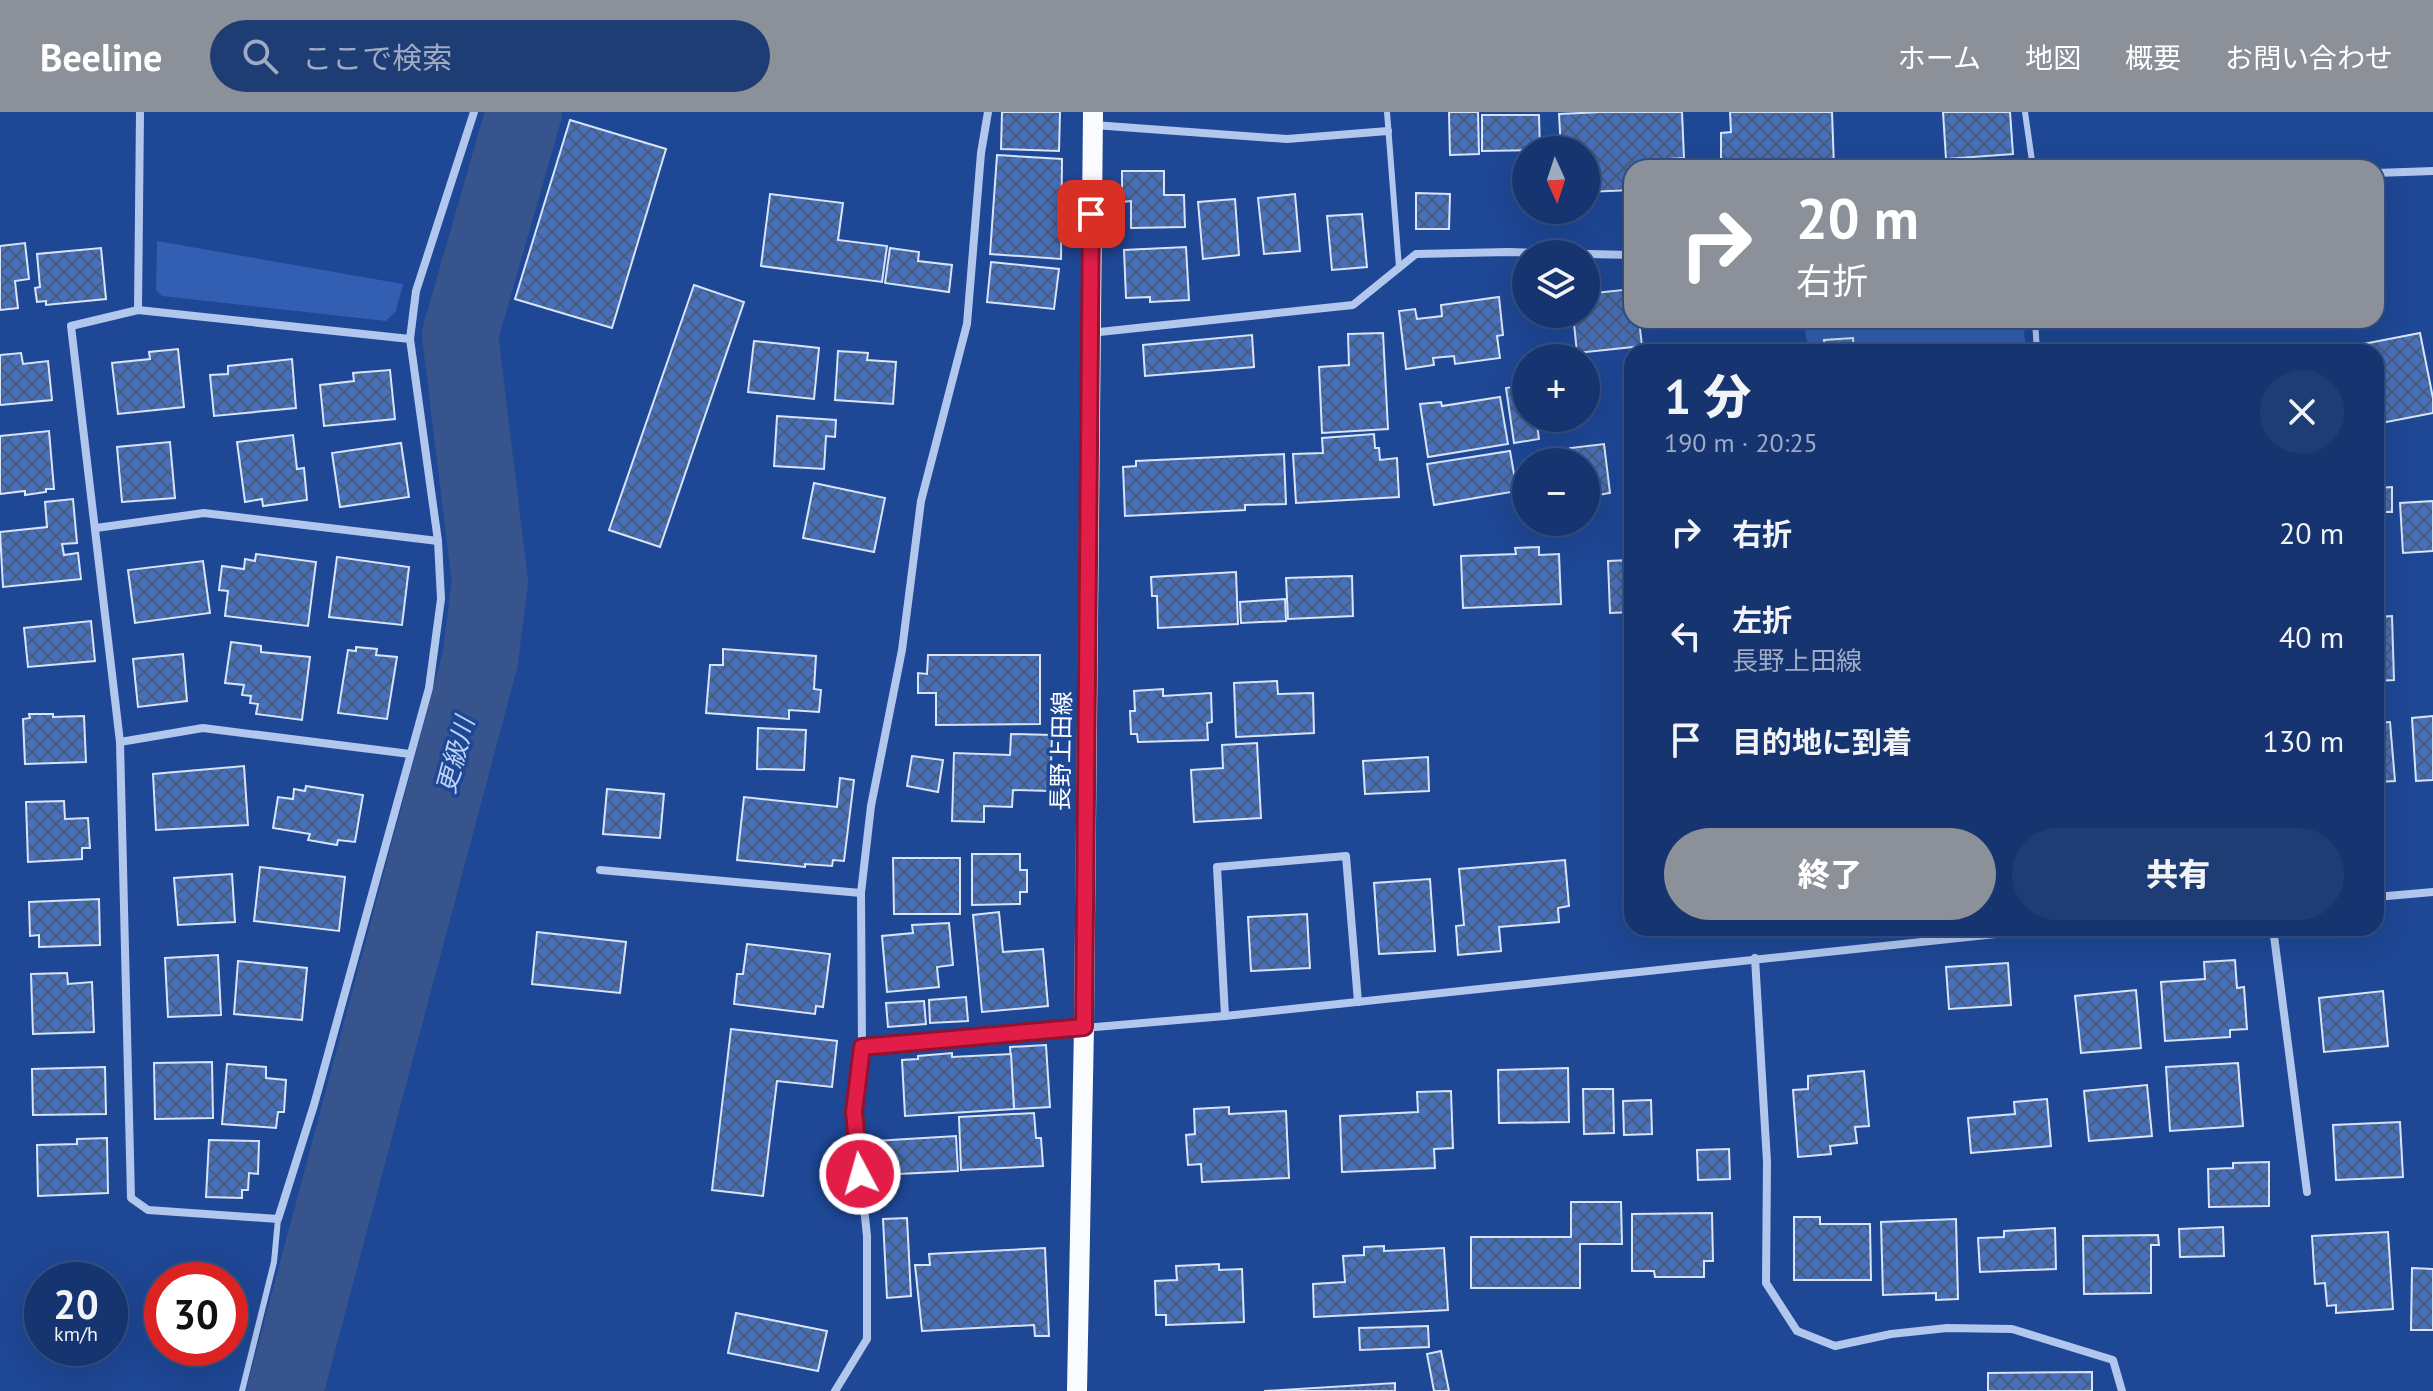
<!DOCTYPE html>
<html lang="ja">
<head>
<meta charset="utf-8">
<style>
	body { margin:0; font-family:"PT Sans","Noto Sans JP",sans-serif; background:#1f3d75; color:#f1f3f6; height:100vh; display:flex; flex-direction:column; font-size:30px; white-space:nowrap }
	* { box-sizing:border-box; margin:0 }
	p { font-size:26px; color:#9eabc3 }
	.icon { flex:none; width:44px; height:44px; fill:none; stroke:currentColor; stroke-width:2; stroke-linecap:round; stroke-linejoin:round }
	.map { position:relative; flex:1; overflow:hidden }
	.sheet { position:absolute; left:1624px; top:232px; width:760px; height:592px; display:flex; flex-direction:column; background:#163570; border-radius:24px; box-shadow:0 8px 32px #0002,0 0 0 2px #355083 }
	.sheet>* { flex:none }
	.hud { position:absolute; left:1624px; top:48px; width:760px; height:168px; border-radius:24px; box-shadow:0 8px 32px #0002,0 0 0 2px #355083; background:#8c9099; color:#fff; overflow:hidden }
	.needle { width:52px; rotate:177deg }
	.tools { position:absolute; left:1512px; top:24px; display:grid; gap:16px }
	.tools a { display:grid; place-items:center; width:88px; height:88px; border-radius:50%; background:#163570; box-shadow:0 8px 32px #0002,0 0 0 2px #355083; font-size:40px }
	.speed { position:absolute; left:24px; top:1150px; display:flex; gap:16px; font-size:40px; font-weight:700; text-align:center }
	.speed>* { display:grid; place-content:center; width:104px; height:104px; border-radius:50%; background:#163570; box-shadow:0 8px 32px #0002,0 0 0 2px #355083; line-height:1 }
	.speed small { font-size:20px; font-weight:400 }
	.speed .limit { border:12px solid #d22; background:#fff; color:#111 }
	.pin { position:absolute; display:grid; place-items:center; width:68px; height:68px; color:#fff; margin:-34px; border-radius:16px; box-shadow:0 4px 12px #0006 }
	.me { position:absolute; width:88px; margin:-44px; rotate:354deg; stroke-linejoin:round; filter:drop-shadow(0 0 6px #0008) }
	.turn { display:flex; align-items:center; gap:28px; height:168px; padding:0 40px; font-size:36px }
	.turn .icon { width:104px; height:104px; stroke-width:2.5 }
	.turn b { display:block; font-size:56px; line-height:68px }
	.round { display:grid; place-items:center; flex:none; width:84px; height:84px; border-radius:42px; background:#1f3d75 }
	.headline { display:flex; align-items:center; justify-content:space-between; height:136px; padding:0 40px }
	h1 { font-size:48px; font-weight:800; line-height:60px }
	.button { display:flex; gap:16px; margin-top:auto; padding:16px 40px }
	.button a { flex:1; height:92px; border-radius:48px; background:#8c9099; color:#fff; font-size:32px; font-weight:800; line-height:92px; text-align:center }
	.button a+a { background:#1f3d75; color:#f1f3f6 }
	ul { padding:0; list-style:none }
	li { display:flex; align-items:center; gap:24px; height:104px; padding:0 40px }
	li div { flex:1 }
	li b { display:block; font-size:30px }
	li em { font-style:normal }
	header { display:flex; align-items:center; gap:48px; box-sizing:border-box; height:112px; padding:0 40px; background:#8c9099; color:#fff }
	header strong { font-size:38px }
	nav { display:flex; gap:44px; margin-inline-start:auto; font-size:28px }
	.search { width:560px; height:72px; background:#1f3d75; display:flex; align-items:center; gap:20px; box-sizing:border-box; padding:0 28px; border-radius:44px; color:#9eabc3; font-size:30px }
	.map>svg:first-child { display:block }
	.green { fill:#335fb2 }
	.lines { fill:none; stroke-linecap:round; stroke-linejoin:round }
	.river { stroke:#37548d; stroke-width:76 }
	.building { fill:url(#building-cross-hatch); stroke:#d8e4fa; stroke-width:2 }
	.lane { stroke:#b1c7ee; stroke-width:6 }
	.street { stroke:#b1c7ee; stroke-width:8 }
	.primary { stroke:#f9fbff; stroke-width:20 }
	.route-casing { stroke:#92132f; stroke-width:20 }
	.route { stroke:#e11d48; stroke-width:14 }
	.labels { text-anchor:middle; dominant-baseline:central; stroke-width:7; stroke-linejoin:round; paint-order:stroke }
	.street-label { font-size:24px; fill:#fff; stroke:#1e4795 }
	.water-label { font-size:26px; font-style:italic; fill:#bed2f5; stroke:#1e4795 }
</style>
</head>
<body>
<header>
<strong>Beeline</strong>
<div class="search"><svg class="icon" aria-label="search" viewBox="0 0 24 24"><circle cx="10" cy="10" r="6"/><path d="M15 15l6 6"/></svg>ここで検索</div>
<nav><a>ホーム</a><a>地図</a><a>概要</a><a>お問い合わせ</a></nav>
</header>
<div class="map">
<svg width="2433" height="1279" viewBox="0 0 2433 1279">
	<defs>
		<pattern id="building-cross-hatch" width="8" height="8" patternUnits="userSpaceOnUse" patternTransform="scale(2)"><rect width="8" height="8" fill="#4770bb"/><path d="M0 0l8 8M0 8l8-8" fill="none" stroke="#4a5c7e"/></pattern>
	</defs>
	<rect width="100%" height="100%" fill="#1e4795"/>
	<!-- green -->
	<g class="green">
		<polygon points="157,129 403,172 396,199 386,209 162,184 156,178"/>
		<polygon points="1803,208 2023,208 2026,240 1809,240"/>
	</g>
	<g class="lines">
		<!-- river -->
		<polyline class="river" points="285,1279 480,548 490,470 460,223 524,0"/>
	</g>
	<!-- building -->
	<g class="building">
		<polygon points="1002,0 1060,0 1059,39 1001,37"/>
		<polygon points="1449,0 1478,0 1479,42 1450,43"/>
		<polygon points="1601,0 1682,0 1684,46 1670,47 1671,55 1694,54 1694,56 1632,56 1632,78 1586,80 1586,38 1561,38 1559,2"/>
		<polygon points="1730,0 1832,0 1834,55 1732,56 1732,52 1721,52 1721,21 1731,20"/>
		<polygon points="1943,0 2010,0 2013,42 1946,47"/>
		<polygon points="1482,3 1539,3 1540,38 1482,39"/>
		<polygon points="570,8 666,37 612,216 515,187"/>
		<polygon points="997,43 1062,47 1061,147 990,142"/>
		<polygon points="1122,59 1164,59 1164,83 1184,83 1185,115 1131,116 1131,89 1122,90"/>
		<polygon points="1416,81 1450,82 1449,117 1416,117"/>
		<polygon points="770,82 843,91 838,128 887,134 882,170 761,154"/>
		<polygon points="1295,82 1300,139 1264,142 1258,86"/>
		<polygon points="1235,87 1239,143 1203,147 1198,90"/>
		<polygon points="1362,102 1367,155 1332,158 1327,104"/>
		<polygon points="25,131 29,167 15,169 18,196 0,198 0,134"/>
		<polygon points="1186,135 1189,188 1150,190 1150,185 1126,186 1124,138"/>
		<polygon points="101,136 106,187 46,193 46,189 37,190 35,176 40,175 37,142"/>
		<polygon points="890,136 919,140 918,149 952,153 949,180 885,171"/>
		<polygon points="991,150 1059,157 1054,197 987,190"/>
		<polygon points="694,173 744,190 660,435 609,418"/>
		<polygon points="1632,177 1632,208 1639,208 1642,234 1577,241 1573,202 1586,202 1586,182"/>
		<polygon points="1499,185 1503,223 1497,224 1500,246 1455,252 1454,244 1433,246 1434,253 1406,257 1399,199 1415,197 1417,207 1442,204 1441,193"/>
		<polygon points="1383,221 1388,317 1322,321 1319,255 1349,253 1348,222"/>
		<polygon points="2420,221 2433,286 2433,301 2376,312 2376,240 2322,240"/>
		<polygon points="1252,223 1254,255 1145,264 1143,233"/>
		<polygon points="1853,226 1854,240 1825,240 1824,228"/>
		<polygon points="754,229 819,236 814,287 748,280"/>
		<polygon points="178,237 184,295 118,302 112,251 150,247 149,240"/>
		<polygon points="838,239 868,241 867,248 896,250 893,292 835,288"/>
		<polygon points="21,241 23,252 48,249 52,288 0,293 0,243"/>
		<polygon points="292,247 296,296 214,304 210,263 228,262 228,254"/>
		<polygon points="390,258 395,307 324,314 320,273 354,269 353,261"/>
		<polygon points="1526,273 1526,306 1536,306 1539,327 1514,331 1506,276"/>
		<polygon points="1500,285 1508,332 1428,345 1420,292 1441,290 1442,294"/>
		<polygon points="777,304 836,308 835,325 826,324 824,357 774,354"/>
		<polygon points="49,319 54,377 46,377 46,380 25,383 25,379 0,382 0,324"/>
		<polygon points="1374,322 1375,336 1379,336 1380,348 1397,346 1399,385 1296,391 1293,342 1323,341 1322,326"/>
		<polygon points="293,323 297,357 304,356 307,388 263,394 262,387 245,390 237,330"/>
		<polygon points="170,330 175,386 122,390 117,335"/>
		<polygon points="401,331 409,385 340,395 332,341"/>
		<polygon points="1604,332 1610,381 1586,385 1586,350 1572,350 1570,336"/>
		<polygon points="1510,339 1517,379 1434,393 1427,352"/>
		<polygon points="1284,342 1286,392 1245,393 1245,398 1125,404 1123,355 1136,354 1136,349"/>
		<polygon points="814,371 885,386 874,440 803,426"/>
		<polygon points="2392,375 2392,400 2376,400 2376,376"/>
		<polygon points="73,387 77,431 62,432 64,443 78,441 81,467 3,475 0,420 47,415 45,390"/>
		<polygon points="2433,389 2433,439 2403,441 2400,391"/>
		<polygon points="1539,435 1539,443 1559,442 1561,492 1463,496 1461,444 1516,442 1515,436"/>
		<polygon points="1631,438 1632,500 1610,501 1608,449 1631,448"/>
		<polygon points="256,442 316,450 308,514 225,504 228,479 219,478 222,454 244,457 245,447 255,449"/>
		<polygon points="337,445 409,455 402,513 329,505"/>
		<polygon points="203,449 210,501 135,511 128,458"/>
		<polygon points="1236,460 1238,512 1158,516 1157,484 1152,484 1151,465"/>
		<polygon points="1352,464 1353,504 1288,507 1286,466"/>
		<polygon points="1285,487 1286,509 1241,511 1240,490"/>
		<polygon points="2392,504 2394,568 2376,569 2376,505"/>
		<polygon points="91,509 95,549 28,555 24,516"/>
		<polygon points="231,530 261,534 261,540 310,545 302,608 256,602 258,592 250,591 251,584 242,583 244,573 225,571"/>
		<polygon points="356,535 377,537 376,543 397,545 387,607 338,601 348,538 356,539"/>
		<polygon points="723,537 816,544 814,577 821,578 819,600 789,598 789,607 706,601 710,553 723,553"/>
		<polygon points="183,542 187,589 138,595 133,547"/>
		<polygon points="928,543 1040,543 1040,612 936,613 936,581 918,581 918,561 927,562"/>
		<polygon points="1277,569 1278,582 1313,581 1314,621 1236,625 1234,571"/>
		<polygon points="1163,577 1163,584 1211,581 1212,610 1207,611 1208,628 1138,630 1137,622 1131,622 1130,599 1135,599 1134,579"/>
		<polygon points="29,602 53,602 53,605 84,604 86,650 25,652 23,607 30,606"/>
		<polygon points="2433,604 2433,668 2416,669 2412,606"/>
		<polygon points="2390,610 2395,669 2376,670 2376,611"/>
		<polygon points="758,616 806,618 804,658 757,657"/>
		<polygon points="1011,622 1052,623 1050,679 1013,678 1012,695 984,694 984,710 952,709 954,641 1010,643"/>
		<polygon points="1257,631 1261,706 1194,710 1191,658 1223,656 1222,633"/>
		<polygon points="912,644 943,648 938,680 907,674"/>
		<polygon points="1428,645 1429,679 1365,682 1363,649"/>
		<polygon points="244,654 248,713 156,718 153,662"/>
		<polygon points="840,666 854,668 844,749 833,748 832,754 805,752 805,755 737,748 744,685 837,695"/>
		<polygon points="306,674 363,683 355,730 338,728 337,733 308,728 310,722 273,716 278,685 293,687 294,677 305,679"/>
		<polygon points="607,677 664,682 660,726 603,722"/>
		<polygon points="64,689 65,707 88,706 90,736 82,736 82,747 28,750 26,690"/>
		<polygon points="972,742 1020,742 1020,758 1027,758 1027,780 1020,780 1020,792 972,793"/>
		<polygon points="893,746 960,746 960,802 894,802"/>
		<polygon points="1565,748 1569,794 1558,796 1559,810 1499,815 1501,839 1458,843 1456,814 1464,813 1459,757"/>
		<polygon points="260,755 345,765 339,819 254,809"/>
		<polygon points="232,762 235,810 178,813 174,766"/>
		<polygon points="1430,767 1435,839 1379,842 1374,771"/>
		<polygon points="99,787 100,833 39,835 39,823 30,824 29,790"/>
		<polygon points="999,800 1003,840 1043,837 1048,894 982,900 973,803"/>
		<polygon points="1307,802 1310,856 1251,859 1248,805"/>
		<polygon points="949,811 953,853 937,855 939,875 887,880 882,824 913,821 912,813"/>
		<polygon points="537,820 626,830 620,881 532,872"/>
		<polygon points="747,832 830,842 823,895 816,894 815,902 734,892 737,862 743,862"/>
		<polygon points="218,843 221,903 168,905 165,846"/>
		<polygon points="2235,848 2237,876 2244,875 2247,917 2230,918 2230,925 2165,929 2161,870 2205,867 2204,850"/>
		<polygon points="238,849 307,856 302,908 234,902"/>
		<polygon points="2008,851 2011,893 1949,897 1946,855"/>
		<polygon points="67,861 68,872 92,870 94,920 33,922 31,862"/>
		<polygon points="2136,878 2141,936 2081,941 2075,884"/>
		<polygon points="2383,879 2388,934 2324,940 2319,886"/>
		<polygon points="966,885 968,909 930,911 929,888"/>
		<polygon points="924,889 926,912 888,915 886,891"/>
		<polygon points="731,917 837,929 832,975 777,969 763,1084 712,1078"/>
		<polygon points="1046,933 1050,995 1014,997 1010,935"/>
		<polygon points="952,941 952,945 1011,942 1014,997 905,1004 902,948 918,947 918,944"/>
		<polygon points="212,950 213,1006 155,1007 154,951"/>
		<polygon points="2238,951 2243,1014 2170,1019 2166,955"/>
		<polygon points="227,952 266,955 266,966 286,968 284,1000 278,1000 276,1016 222,1012"/>
		<polygon points="105,955 106,1002 33,1003 32,957"/>
		<polygon points="1568,956 1569,1010 1499,1011 1498,958"/>
		<polygon points="1864,959 1869,1014 1855,1015 1857,1031 1830,1034 1831,1042 1798,1045 1793,978 1808,977 1808,964"/>
		<polygon points="2147,973 2152,1024 2089,1029 2084,979"/>
		<polygon points="1583,977 1613,977 1614,1021 1584,1022"/>
		<polygon points="1451,979 1453,1036 1434,1037 1435,1056 1342,1060 1340,1004 1418,1000 1417,980"/>
		<polygon points="2047,987 2051,1034 1971,1041 1968,1006 2015,1002 2014,990"/>
		<polygon points="1651,988 1652,1022 1624,1023 1623,989"/>
		<polygon points="1229,995 1229,1002 1286,999 1289,1066 1202,1070 1201,1052 1188,1053 1186,1023 1195,1022 1194,997"/>
		<polygon points="1034,1001 1036,1026 1041,1026 1043,1054 961,1058 959,1005"/>
		<polygon points="2400,1010 2403,1065 2336,1068 2333,1013"/>
		<polygon points="956,1024 958,1059 878,1063 875,1029"/>
		<polygon points="107,1026 108,1081 38,1084 37,1033 77,1032 77,1027"/>
		<polygon points="209,1028 259,1029 258,1062 249,1061 248,1078 242,1078 242,1086 206,1085"/>
		<polygon points="1729,1037 1730,1067 1698,1068 1697,1038"/>
		<polygon points="2269,1050 2269,1094 2209,1095 2208,1057 2233,1056 2233,1051"/>
		<polygon points="1571,1090 1621,1090 1622,1132 1580,1132 1580,1176 1471,1176 1471,1125 1571,1125"/>
		<polygon points="1712,1101 1713,1149 1704,1149 1704,1165 1655,1165 1654,1159 1632,1159 1632,1102"/>
		<polygon points="1794,1105 1820,1105 1820,1112 1870,1112 1871,1168 1794,1168"/>
		<polygon points="907,1106 911,1184 887,1186 883,1107"/>
		<polygon points="1956,1107 1958,1187 1936,1188 1936,1181 1883,1183 1881,1110"/>
		<polygon points="2223,1115 2224,1144 2180,1145 2179,1117"/>
		<polygon points="2055,1116 2056,1157 1980,1160 1978,1126 2004,1125 2004,1119"/>
		<polygon points="2388,1120 2393,1197 2336,1201 2336,1193 2327,1194 2325,1171 2315,1172 2312,1124"/>
		<polygon points="2158,1123 2159,1133 2151,1133 2151,1181 2084,1182 2083,1124"/>
		<polygon points="1384,1134 1384,1139 1444,1136 1448,1198 1314,1205 1313,1172 1345,1170 1343,1144 1364,1143 1364,1135"/>
		<polygon points="1045,1136 1049,1224 1035,1224 1034,1213 922,1219 915,1153 930,1153 929,1142"/>
		<polygon points="1219,1152 1219,1158 1242,1157 1244,1210 1166,1213 1166,1203 1156,1203 1155,1169 1177,1168 1176,1154"/>
		<polygon points="2412,1156 2433,1157 2433,1218 2411,1218"/>
		<polygon points="736,1201 827,1219 818,1259 728,1241"/>
		<polygon points="1428,1214 1429,1235 1360,1238 1359,1216"/>
		<polygon points="1441,1239 1449,1279 1434,1279 1427,1242"/>
		<polygon points="2092,1260 2092,1279 1988,1279 1988,1261"/>
		<polygon points="1395,1271 1395,1279 1264,1279"/>
	</g>
	<g class="lines">
		<!-- lane -->
		<g class="lane">
			<polyline points="1387,0 1399,155"/>
			<polyline points="2025,0 2033,56"/>
			<polyline points="2035,208 2037,240"/>
			<polyline points="242,1279 274,1150 278,1107"/>
		</g>
		<!-- street -->
		<g class="street">
			<polyline points="1094,13 1287,27 1388,19"/>
			<polyline points="2376,61 2433,59"/>
			<polyline points="138,198 140,0"/>
			<polyline points="1090,221 1353,193 1416,142 1508,140 1632,143"/>
			<polyline points="410,227 138,198 71,214 120,630 131,1086 148,1098 278,1107 314,993 429,576 441,487 438,429 410,227 416,179 474,0"/>
			<polyline points="96,416 204,401 438,429"/>
			<polyline points="120,630 203,616 410,642"/>
			<polyline points="600,758 861,781"/>
			<polyline points="2376,785 2433,780"/>
			<polyline points="2273,816 2307,1080"/>
			<polyline points="1755,846 1767,1050 1766,1171 1797,1219 1835,1234 1891,1222 1947,1216 2012,1217 2113,1248 2122,1279"/>
			<polyline points="1225,904 1217,755 1346,744 1358,890"/>
			<polyline points="862,935 1225,904 2053,816"/>
			<polyline points="835,1279 867,1227 867,1124 854,1000 862,935 861,781 871,694 902,538 921,389 967,212 981,41 988,0"/>
		</g>
		<!-- primary -->
		<polyline class="primary" points="1077,1279 1084,915 1093,0"/>
	</g>
	<g class="lines">
		<!-- route casing -->
		<g class="route-casing">
			<polyline id="route" points="860,1062 854,1000 862,935 1084,915 1091,102"/>
		</g>
		<!-- route -->
		<use href="#route" class="route"/>
	</g>
	<g class="labels">
		<!-- street labels -->
		<g class="street-label">
			<text transform="translate(1061 639) rotate(-89)">長野上田線</text>
		</g>
		<!-- water labels -->
		<g class="water-label">
			<text transform="translate(455 643) rotate(-75)">更級川</text>
		</g>
	</g>
</svg>
<div class="tools">
<a><svg class="needle" viewBox="-14 -14 28 28"><path d="M0-13l5 13h-10z" fill="#e53935"/><path d="M0 13l5-13h-10z" fill="#9eabc3"/></svg></a>
<a><svg class="icon" aria-label="layers" viewBox="0 0 24 24"><path d="M12 4l9 5-9 5-9-5zM3 14l9 5 9-5"/></svg></a>
<a>+</a>
<a>−</a>
</div>
<div class="speed"><div>20<small>km/h</small></div><div class="limit">30</div></div>
<div class="pin" style="left:1091px;top:102px;background:#d93025"><svg class="icon" aria-label="arrive" viewBox="0 0 24 24"><path d="M6 21V4h12l-3 4 3 4H6"/></svg></div>
<svg class="me" style="left:860px;top:1062px" viewBox="-20 -20 40 40"><circle r="17" fill="#e11d48" stroke="#fff" stroke-width="3"/><path d="M0-11L8 9 0 5-8 9z" fill="#fff"/></svg>
<div class="hud">
<div class="turn"><svg class="icon" aria-label="right" viewBox="0 0 24 24"><path d="M7 20v-9h11M14 6l5 5-5 5"/></svg><div><b>20 m</b>右折</div></div>
</div>
<section class="sheet">
<div class="headline"><div><h1>1 分</h1><p>190 m · 20:25</p></div><a class="round"><svg class="icon" aria-label="close" viewBox="0 0 24 24"><path d="M6 6l12 12M18 6L6 18"/></svg></a></div>
<ul>
<li><svg class="icon" aria-label="right" viewBox="0 0 24 24"><path d="M7 20v-9h11M14 6l5 5-5 5"/></svg><div><b>右折</b></div><em>20 m</em></li>
<li><svg class="icon" aria-label="left" viewBox="0 0 24 24"><path d="M17 20v-9H6M10 6l-5 5 5 5"/></svg><div><b>左折</b><p>長野上田線</p></div><em>40 m</em></li>
<li><svg class="icon" aria-label="arrive" viewBox="0 0 24 24"><path d="M6 21V4h12l-3 4 3 4H6"/></svg><div><b>目的地に到着</b></div><em>130 m</em></li>
</ul>
<div class="button"><a>終了</a><a>共有</a></div>
</section>
</div>
</body>
</html>
